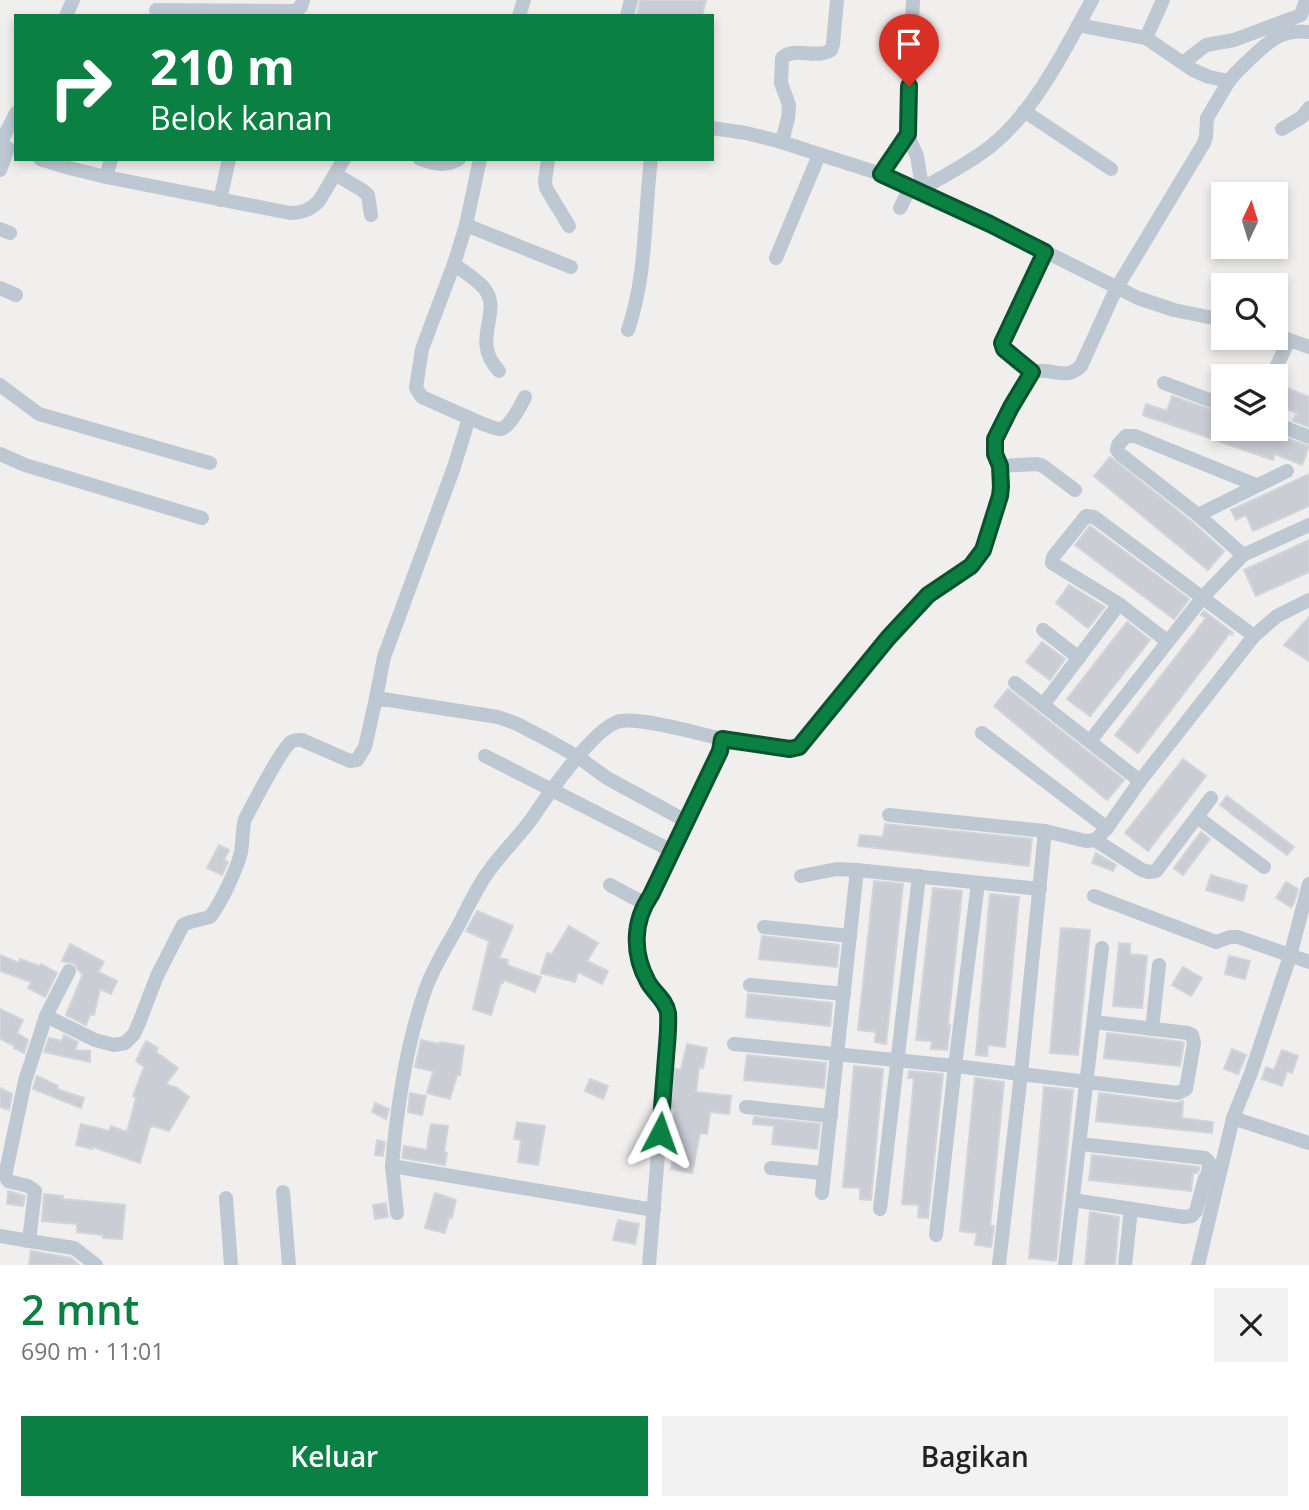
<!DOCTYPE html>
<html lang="id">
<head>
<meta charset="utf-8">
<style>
	body { margin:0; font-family:"Open Sans",sans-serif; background:#f2f2f2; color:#222; height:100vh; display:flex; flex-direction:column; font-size:26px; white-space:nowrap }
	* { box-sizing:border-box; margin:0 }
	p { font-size:23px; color:#767676 }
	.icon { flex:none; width:38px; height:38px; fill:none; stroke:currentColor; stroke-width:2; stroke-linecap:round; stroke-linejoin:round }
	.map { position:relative; height:1265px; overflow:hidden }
	.sheet { display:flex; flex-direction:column; background:#fff; flex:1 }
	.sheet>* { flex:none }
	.banner { position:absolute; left:14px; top:14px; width:700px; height:147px; border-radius:0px; box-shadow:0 4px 10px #0003; background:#0b8043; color:#fff; overflow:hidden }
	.needle { width:46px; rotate:4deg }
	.buttons { position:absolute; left:1211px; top:182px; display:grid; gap:14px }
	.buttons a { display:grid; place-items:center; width:77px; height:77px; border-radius:0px; background:#fff; box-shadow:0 4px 10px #0003; font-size:35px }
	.pin { position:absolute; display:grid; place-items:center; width:60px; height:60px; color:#fff; margin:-72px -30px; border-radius:50% 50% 50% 0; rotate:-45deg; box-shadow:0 0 7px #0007 }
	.pin .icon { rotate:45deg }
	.me { position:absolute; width:77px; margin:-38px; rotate:4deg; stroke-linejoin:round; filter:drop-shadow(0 0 5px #0008) }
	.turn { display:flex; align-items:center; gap:24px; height:147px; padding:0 21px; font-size:32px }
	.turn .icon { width:91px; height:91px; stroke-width:2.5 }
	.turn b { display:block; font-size:49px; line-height:60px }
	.round { display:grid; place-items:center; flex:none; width:74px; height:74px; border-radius:0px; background:#f2f2f2 }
	.head { display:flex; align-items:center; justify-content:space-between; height:119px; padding:0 21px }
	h1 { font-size:42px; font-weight:600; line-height:52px; color:#0b8043 }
	.action { display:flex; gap:14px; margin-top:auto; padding:14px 21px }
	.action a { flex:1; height:80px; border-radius:0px; background:#0b8043; color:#fff; font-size:28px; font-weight:600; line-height:80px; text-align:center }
	.action a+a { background:#f2f2f2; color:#222 }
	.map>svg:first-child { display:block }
	.building { fill:#cacdd4; stroke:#d2d4db; stroke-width:2 }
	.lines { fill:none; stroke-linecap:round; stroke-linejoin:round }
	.minor { stroke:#bec8d2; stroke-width:14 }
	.route-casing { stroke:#07532c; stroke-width:18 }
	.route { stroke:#0b8043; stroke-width:12 }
</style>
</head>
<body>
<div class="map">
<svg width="1309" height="1265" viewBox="0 0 1309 1265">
	<rect width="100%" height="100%" fill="#f1eeee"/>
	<!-- building -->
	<g class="building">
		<polygon points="640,0 706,0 702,16 637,16"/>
		<polygon points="1280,385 1309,397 1309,427 1293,421 1297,413 1276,404 1276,395"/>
		<polygon points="1172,396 1223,414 1223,429 1268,429 1272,433 1309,446 1302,465 1275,454 1273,460 1143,415 1146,404 1167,411"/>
		<polygon points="1110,457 1192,522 1224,551 1208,570 1094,476"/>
		<polygon points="1309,474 1309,506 1253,531 1246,515 1236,520 1231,510"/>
		<polygon points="1090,526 1189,599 1174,619 1075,545"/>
		<polygon points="1309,540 1309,572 1256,596 1244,570"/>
		<polygon points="1069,585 1105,607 1088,628 1056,603"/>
		<polygon points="1204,611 1233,633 1232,635 1230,633 1138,753 1115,735 1206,618 1201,615"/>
		<polygon points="1309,617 1309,661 1284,645"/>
		<polygon points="1127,622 1150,640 1090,716 1067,699"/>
		<polygon points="1042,642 1065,659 1050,680 1026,662"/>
		<polygon points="1008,689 1124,780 1107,800 994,706"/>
		<polygon points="1183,759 1206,776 1148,851 1125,833"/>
		<polygon points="1227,796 1294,847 1287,855 1230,813 1231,810 1230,812 1220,805"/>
		<polygon points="885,824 1032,839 1029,866 858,846 860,835 883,837"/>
		<polygon points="1201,832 1210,839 1183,875 1174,868"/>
		<polygon points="219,845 229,850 224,860 228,862 222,875 207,868"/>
		<polygon points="1096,853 1116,865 1113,871 1092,863"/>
		<polygon points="1211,875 1247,886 1243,901 1206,890"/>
		<polygon points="874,881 903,884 886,1044 875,1042 876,1032 858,1030"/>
		<polygon points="1286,882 1298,889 1294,903 1291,907 1276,898"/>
		<polygon points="933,888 962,891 948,1025 950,1025 947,1050 931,1049 932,1041 916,1040"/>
		<polygon points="990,894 1019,897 1005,1047 988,1045 987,1056 976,1055"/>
		<polygon points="477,911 513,926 499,958 508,960 507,965 541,977 535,992 504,980 503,983 501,983 491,1015 473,1009 489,941 466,931"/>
		<polygon points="569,926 598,943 587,961 608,971 602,984 578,972 575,982 541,973 547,953 552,954"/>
		<polygon points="1061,928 1090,930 1078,1055 1050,1053"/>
		<polygon points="762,936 839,945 837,967 759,959"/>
		<polygon points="1119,943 1130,944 1130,954 1147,956 1142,1008 1113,1006"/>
		<polygon points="70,944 104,962 98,972 117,981 111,994 100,989 94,1015 90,1014 86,1025 66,1015 83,974 79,971 74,963 65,962 62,961"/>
		<polygon points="0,955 19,963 20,959 40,966 41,964 57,973 45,997 28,988 31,982 0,971"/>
		<polygon points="1229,956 1250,961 1245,979 1225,974"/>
		<polygon points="1183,967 1202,978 1191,996 1172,985"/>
		<polygon points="748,994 832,1003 830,1026 746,1017"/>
		<polygon points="0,1009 23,1020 17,1033 28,1040 24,1053 14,1048 15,1046 0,1039"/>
		<polygon points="1107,1033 1184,1042 1180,1066 1104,1058"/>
		<polygon points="64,1035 78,1042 75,1050 90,1051 90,1062 44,1052 49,1038 62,1041"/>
		<polygon points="421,1040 439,1044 440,1042 464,1046 460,1075 457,1075 450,1099 427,1093 433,1071 415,1067"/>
		<polygon points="146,1041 158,1048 156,1052 178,1068 166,1084 177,1088 189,1097 169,1131 153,1126 152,1127 150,1127 140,1163 93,1147 92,1149 76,1145 81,1124 109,1131 111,1126 127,1132 136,1098 133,1096 144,1067 136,1061"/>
		<polygon points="687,1044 707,1048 703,1068 699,1067 696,1092 731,1096 729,1114 710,1112 707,1134 700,1133 692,1173 671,1169 677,1131 672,1130 675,1108 671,1107 675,1069 681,1070"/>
		<polygon points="1232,1049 1246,1055 1238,1074 1224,1069"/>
		<polygon points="1282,1050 1298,1056 1292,1073 1287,1071 1282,1086 1262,1079 1266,1067 1274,1070"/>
		<polygon points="747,1055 826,1063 824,1088 744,1080"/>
		<polygon points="854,1066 883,1069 871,1200 860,1199 860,1188 843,1187"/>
		<polygon points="909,1071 943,1074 928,1218 918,1217 919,1205 902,1204 914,1078 908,1078"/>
		<polygon points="37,1076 58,1086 57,1089 84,1098 81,1108 33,1089"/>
		<polygon points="975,1078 1004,1082 990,1226 994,1226 991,1247 975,1245 977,1233 960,1231"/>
		<polygon points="590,1079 608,1086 603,1099 585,1091"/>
		<polygon points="1044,1087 1073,1090 1056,1261 1029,1258"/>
		<polygon points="0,1088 12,1094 9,1110 0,1107"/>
		<polygon points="410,1093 426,1096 422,1115 408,1112"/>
		<polygon points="1099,1093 1177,1103 1183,1101 1182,1118 1213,1122 1212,1133 1096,1121"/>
		<polygon points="375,1103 389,1109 386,1119 372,1112"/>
		<polygon points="754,1117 820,1124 817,1149 772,1144 774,1126 753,1124"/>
		<polygon points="517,1122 545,1126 538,1165 518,1162 521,1140 514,1139"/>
		<polygon points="431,1124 448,1126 444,1152 447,1153 445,1165 402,1158 404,1146 427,1150 428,1141 431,1141 428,1140"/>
		<polygon points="377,1140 385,1142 383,1156 375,1155"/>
		<polygon points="1092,1155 1199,1167 1199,1170 1197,1173 1193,1173 1191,1191 1089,1180"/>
		<polygon points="8,1191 25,1196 23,1206 7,1204"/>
		<polygon points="435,1193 456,1200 452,1218 449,1217 445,1233 425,1228"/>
		<polygon points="44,1194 63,1196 63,1199 125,1205 122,1239 103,1238 103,1235 77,1232 77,1224 42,1221"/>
		<polygon points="386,1203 388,1217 375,1219 373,1205"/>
		<polygon points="1090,1212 1119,1217 1115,1265 1085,1265"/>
		<polygon points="618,1220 639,1224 635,1244 613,1240"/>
		<polygon points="31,1251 71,1258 79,1265 29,1265"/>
	</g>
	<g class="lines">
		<!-- minor -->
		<g class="minor">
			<polyline points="913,0 907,134 917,156 923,193"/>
			<polyline points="156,10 294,11 301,7 303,0"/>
			<polyline points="66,16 73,0"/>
			<polyline points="519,16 524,0"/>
			<polyline points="627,16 631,0"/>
			<path d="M1078 25 1146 38 1193 70 1209 77 1229 81C1235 73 1242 67 1249 60 1268 42 1280 29 1309 32"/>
			<polyline points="1146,38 1163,0"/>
			<polyline points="1183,63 1206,45 1234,40 1301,15 1306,0"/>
			<polyline points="1024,111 1111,169"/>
			<polyline points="712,128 746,133 778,141 881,174 990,224 1138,298 1174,310 1223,320"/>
			<polyline points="1282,129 1302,117 1309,108"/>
			<path d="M782 142 788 118 789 105 781 83 782 58C795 46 816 60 831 50L833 44 837 0"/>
			<polyline points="0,144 16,113"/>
			<path d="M40 159 69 168 106 177 290 213C302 213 310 210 319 201L344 159"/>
			<path d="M420 159C434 164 445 167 459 159"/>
			<polyline points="548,159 545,181 546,188 569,226"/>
			<polyline points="0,170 8,148"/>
			<polyline points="335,174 362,190 368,195 371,215"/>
			<polyline points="881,174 907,134"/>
			<polyline points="106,177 111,159"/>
			<path d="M923 188C946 175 971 162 991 146 1034 112 1066 48 1092 0"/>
			<polyline points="220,200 229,159"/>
			<polyline points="900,208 910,188"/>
			<polyline points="466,225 571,267"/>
			<polyline points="0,229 10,233"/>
			<polyline points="776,258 819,155"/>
			<path d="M454 264C464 272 476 279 484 288 504 313 469 339 499 371"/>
			<polyline points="0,288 16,295"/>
			<path d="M628 330C647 275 644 216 651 159"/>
			<polyline points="1276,335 1309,347"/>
			<polyline points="1032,372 1004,349 1002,343 1045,252"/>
			<polyline points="1272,376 1289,340"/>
			<polyline points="1164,383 1223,405"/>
			<polyline points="0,385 39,414 210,463"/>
			<path d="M469 418C475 420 495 430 501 429 509 428 521 405 525 397"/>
			<polyline points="1276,424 1309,437"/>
			<polyline points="0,454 25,465 202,518"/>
			<polyline points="1000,466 1037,464 1043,466 1075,490"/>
			<polyline points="1198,515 1287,471"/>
			<polyline points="1243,555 1309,525"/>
			<polyline points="1119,604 1052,563 1053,557 1086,516 1094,517 1254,636"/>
			<polyline points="1043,630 1079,658"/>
			<polyline points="1015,683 1140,781"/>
			<polyline points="376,698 384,657 454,467 469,418 422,397 416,388 422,349 454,264 466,225 480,159"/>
			<polyline points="1043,705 1119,604 1167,641"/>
			<polyline points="982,733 1107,828"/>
			<polyline points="1090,741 1203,597 1243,555 1198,515 1120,454 1117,450 1118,445 1126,436 1135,436 1256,485"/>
			<polyline points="485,756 672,851"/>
			<polyline points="889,815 1045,831 1086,841 1095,840 1107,828 1140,781 1254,636 1277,616 1309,600"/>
			<polyline points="1197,817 1264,867"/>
			<polyline points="1095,840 1142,870 1149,872 1156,871 1211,798"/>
			<polyline points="801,876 837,869 857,870"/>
			<path d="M610 885 640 901 648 900 720 751 722 739 790 749 799 747C836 706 866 660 904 620 913 611 921 601 930 593 947 579 973 571 983 550 992 531 1004 488 1000 467 999 458 993 452 994 442 997 428 1023 384 1032 372 1051 366 1065 382 1081 366L1116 289 1204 143 1206 137 1207 118 1229 81"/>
			<polyline points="1094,896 1216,942 1230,937 1238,937 1309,962"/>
			<path d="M646 901C635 929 633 954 647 981 653 991 664 998 667 1009 669 1016 668 1024 668 1031L649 1265"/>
			<polyline points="764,927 850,936"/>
			<polyline points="750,985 844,994"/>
			<polyline points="46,1016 69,971"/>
			<polyline points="1152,1029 1159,965"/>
			<polyline points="734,1044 955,1066 1178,1093 1186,1089 1194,1043 1192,1035 1188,1033 1094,1022"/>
			<polyline points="746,1107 831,1116"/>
			<polyline points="1233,1118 1309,1143"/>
			<polyline points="392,1166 397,1213"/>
			<polyline points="771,1168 823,1173"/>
			<polyline points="283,1192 289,1265"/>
			<polyline points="822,1193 857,870 1040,889"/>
			<polyline points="226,1198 231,1265"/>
			<polyline points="1073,1200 1184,1217 1192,1216 1196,1211 1205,1178 1208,1174 1209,1162 1205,1158 1080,1144"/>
			<polyline points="880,1209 919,876"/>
			<path d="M654 1210 392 1166C397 1106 406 1044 426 988 434 966 447 946 458 926 467 909 475 891 486 875 499 855 519 837 533 817 549 793 592 731 617 722 634 715 701 734 722 739"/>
			<polyline points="936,1235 955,1066 978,883"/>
			<polyline points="0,1236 29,1241"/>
			<polyline points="999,1264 1021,1074 1045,831"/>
			<path d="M96 1265 74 1248 29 1241 35 1191 28 1186 8 1181 5 1176 25 1081 46 1016 95 1040 114 1045 125 1043 134 1034 139 1023 157 976 183 925 190 922 210 917C221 903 237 869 241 852 243 841 242 830 245 819 252 806 281 749 291 742 295 739 298 740 302 740L350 761 357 760 365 747 376 698 498 717 515 723 546 739 578 757 607 778 686 821"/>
			<polyline points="1065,1265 1102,948"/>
			<polyline points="1125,1265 1131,1209"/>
			<polyline points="1198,1265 1233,1118 1251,1073 1290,956 1309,884"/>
		</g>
	</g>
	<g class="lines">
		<!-- route casing -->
		<g class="route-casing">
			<path id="route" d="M660 1133C662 1108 664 1082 666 1057 667 1043 669 1028 668 1013 666 1000 654 993 648 982 632 953 633 921 651 895L720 751 722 739 790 749 799 747 888 638 928 595 971 566 983 550 1000 496 1001 487 1000 466 995 454V439L1011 407 1032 372 1004 349 1002 343 1045 252 990 224 881 174 908 134 909 86"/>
		</g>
		<!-- route -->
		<use href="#route" class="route"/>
	</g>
</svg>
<div class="buttons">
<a><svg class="needle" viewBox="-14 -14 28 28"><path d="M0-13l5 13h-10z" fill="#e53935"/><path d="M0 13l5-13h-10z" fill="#767676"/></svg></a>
<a><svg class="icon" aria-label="search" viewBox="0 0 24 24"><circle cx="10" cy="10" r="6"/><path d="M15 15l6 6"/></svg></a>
<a><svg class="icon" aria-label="layers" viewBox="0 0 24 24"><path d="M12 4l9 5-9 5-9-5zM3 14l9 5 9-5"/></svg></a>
</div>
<div class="pin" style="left:909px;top:86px;background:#d93025"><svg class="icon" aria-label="arrive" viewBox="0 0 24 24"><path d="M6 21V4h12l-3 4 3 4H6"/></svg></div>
<svg class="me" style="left:660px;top:1133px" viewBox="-20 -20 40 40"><path d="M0-17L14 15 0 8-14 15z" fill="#0b8043" stroke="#fff" stroke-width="4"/></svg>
<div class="banner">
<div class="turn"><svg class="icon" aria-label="right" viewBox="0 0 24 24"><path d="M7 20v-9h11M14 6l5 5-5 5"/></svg><div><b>210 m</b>Belok kanan</div></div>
</div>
</div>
<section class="sheet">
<div class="head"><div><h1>2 mnt</h1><p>690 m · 11:01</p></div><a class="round"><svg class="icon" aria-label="close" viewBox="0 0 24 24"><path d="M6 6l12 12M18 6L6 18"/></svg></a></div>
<div class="action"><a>Keluar</a><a>Bagikan</a></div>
</section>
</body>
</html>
